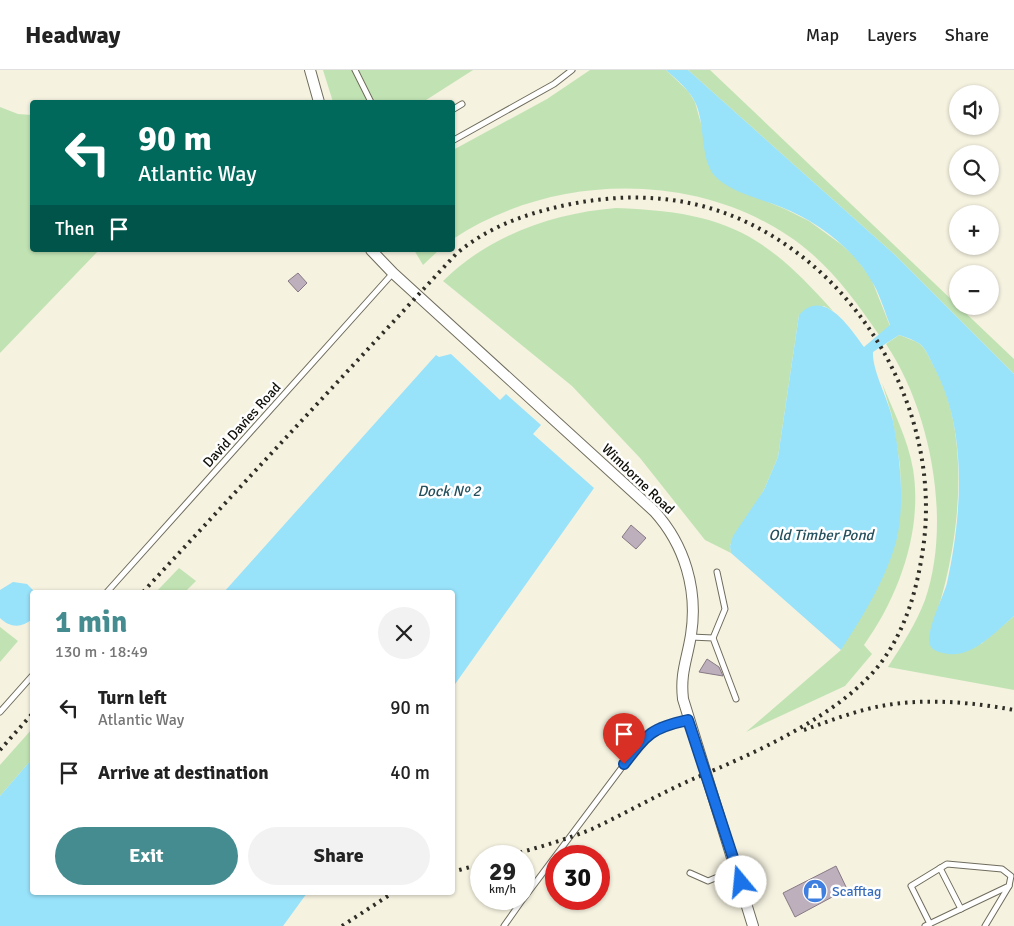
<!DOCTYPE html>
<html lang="en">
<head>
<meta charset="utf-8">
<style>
	body { margin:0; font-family:Signika,sans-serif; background:#f2f2f2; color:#222; height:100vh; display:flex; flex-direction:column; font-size:19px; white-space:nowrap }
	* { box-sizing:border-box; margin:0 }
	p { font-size:16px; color:#767676 }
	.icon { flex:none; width:28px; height:28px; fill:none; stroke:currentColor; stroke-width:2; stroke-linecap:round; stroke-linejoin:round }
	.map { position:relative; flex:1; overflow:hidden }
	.drawer { position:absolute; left:30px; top:520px; width:425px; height:305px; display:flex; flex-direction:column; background:#fff; border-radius:5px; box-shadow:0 1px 4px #0004 }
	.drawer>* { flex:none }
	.hud { position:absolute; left:30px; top:30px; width:425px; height:152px; border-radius:5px; box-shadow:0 1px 4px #0004; background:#00695c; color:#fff; overflow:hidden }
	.controls { position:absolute; left:949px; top:15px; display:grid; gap:10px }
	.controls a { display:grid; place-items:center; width:50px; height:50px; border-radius:50%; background:#fff; box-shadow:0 1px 4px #0004; font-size:25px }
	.speed { position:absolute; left:470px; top:775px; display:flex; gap:10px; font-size:25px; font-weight:700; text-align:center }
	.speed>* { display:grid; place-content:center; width:65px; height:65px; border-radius:50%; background:#fff; box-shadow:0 1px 4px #0004; line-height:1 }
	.speed small { font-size:12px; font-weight:400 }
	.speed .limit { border:8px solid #d22; background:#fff; color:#111 }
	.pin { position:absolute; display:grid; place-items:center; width:42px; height:42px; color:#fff; margin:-51px -21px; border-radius:50% 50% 50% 0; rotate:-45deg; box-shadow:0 0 5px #0007 }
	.pin .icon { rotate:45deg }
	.me { position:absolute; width:55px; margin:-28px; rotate:343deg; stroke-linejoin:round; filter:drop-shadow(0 0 4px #0008) }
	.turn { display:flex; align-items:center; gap:18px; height:105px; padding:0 25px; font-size:22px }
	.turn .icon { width:65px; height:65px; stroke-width:2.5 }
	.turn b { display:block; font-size:35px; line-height:42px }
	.then { display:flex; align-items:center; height:48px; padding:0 25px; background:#0003; gap:10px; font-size:19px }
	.round { display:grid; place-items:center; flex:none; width:52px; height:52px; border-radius:26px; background:#f2f2f2 }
	.headline { display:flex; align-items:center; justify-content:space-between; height:85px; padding:0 25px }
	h1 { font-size:30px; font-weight:700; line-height:38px; color:#448c8f }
	.primary-button { display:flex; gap:10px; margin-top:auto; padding:10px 25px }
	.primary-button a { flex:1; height:58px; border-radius:30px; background:#448c8f; color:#fff; font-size:20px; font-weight:700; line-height:58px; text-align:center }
	.primary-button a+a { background:#f2f2f2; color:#222 }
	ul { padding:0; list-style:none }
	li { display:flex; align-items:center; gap:15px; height:65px; padding:0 25px }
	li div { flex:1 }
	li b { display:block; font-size:19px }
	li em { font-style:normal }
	header { display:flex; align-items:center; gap:30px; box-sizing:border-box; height:70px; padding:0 25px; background:#fff; border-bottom:1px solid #e0e0e0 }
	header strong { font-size:24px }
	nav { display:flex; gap:28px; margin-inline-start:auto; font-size:18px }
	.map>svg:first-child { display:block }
	.green { fill:#c1e3b3 }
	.water { fill:#98e2fa }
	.building { fill:#bdafbb; stroke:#877a85 }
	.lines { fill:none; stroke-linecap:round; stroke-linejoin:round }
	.service-casing { stroke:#6f6c5d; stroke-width:7 }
	.minor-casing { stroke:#6f6c5d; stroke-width:12 }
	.service { stroke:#fff; stroke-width:5 }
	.minor { stroke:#fff; stroke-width:10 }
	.rail { stroke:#2f2e26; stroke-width:4; stroke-dasharray:2.5 5; stroke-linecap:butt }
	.route-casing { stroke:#114b97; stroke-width:12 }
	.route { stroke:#1a73e8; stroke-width:9 }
	.labels { text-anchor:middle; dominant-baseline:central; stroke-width:5; stroke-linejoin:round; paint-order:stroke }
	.street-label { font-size:14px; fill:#0f0e08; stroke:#fff }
	.shop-label { font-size:14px; fill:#366cbe; stroke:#fff; text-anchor:start }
	.water-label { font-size:15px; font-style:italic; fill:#25505d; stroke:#fff }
</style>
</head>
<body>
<header>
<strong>Headway</strong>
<nav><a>Map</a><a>Layers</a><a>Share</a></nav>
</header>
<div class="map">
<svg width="1014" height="856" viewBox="0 0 1014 856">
	<rect width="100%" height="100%" fill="#f5f2e0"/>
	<!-- green -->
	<g class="green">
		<polygon points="323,0 473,0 423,32 333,32"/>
		<path d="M590 0H666L688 21 695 32 705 68 736 119 785 139 809 151 842 175 855 187 871 208 890 256 879 265C853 227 826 190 787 165 689 100 549 105 453 169V80L547 29Z"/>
		<polygon points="688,0 710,0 1014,289 1014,304 895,185"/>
		<polygon points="0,37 18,44 32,45 32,180 99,180 0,283"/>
		<path d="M616 138C723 142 762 161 833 241L824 236 799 245 778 387 764 420 730 475 731 483 705 470 640 388 572 316 443 211C488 166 553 143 616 138Z"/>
		<polygon points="414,180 439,180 423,195"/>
		<path d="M899 265C906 268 914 270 920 274 927 280 931 292 936 300 974 372 958 489 930 562L981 574 1014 546V620L888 597C902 575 916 554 925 530 952 452 931 341 886 274Z"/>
		<path d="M882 313C893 341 908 369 913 399 923 460 899 526 864 575L872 584 845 616 746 662 841 580 897 467 901 423 900 396 892 346Z"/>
		<polygon points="179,498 196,511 185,522 156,522"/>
		<polygon points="0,557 18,571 0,592"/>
		<polygon points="32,659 32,689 0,726 0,695"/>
	</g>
	<!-- water -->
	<g class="water">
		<path d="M666 0H688L895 185 1014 304V546C995 562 970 591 943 583 938 582 932 580 930 575 925 562 943 528 947 513 962 445 968 360 934 297 930 289 926 279 920 274 914 270 906 267 899 265L873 282C872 301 889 330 893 351 900 388 905 431 897 468 887 508 863 546 841 580L731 483 730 476 733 466 764 420 778 387 799 245C824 217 850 258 864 277L890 255C884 240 880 224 871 210 852 177 815 150 781 137 761 129 734 123 718 109 699 93 706 57 696 34 690 20 677 10 666 0Z"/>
		<polygon points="451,284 500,330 506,324 541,355 533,364 594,418 453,617 452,522 224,522 436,285 439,287"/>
		<path d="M13 512 27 514 35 522H32V549C22 558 10 558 0 548V520Z"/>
		<polygon points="32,689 32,822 307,823 283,856 0,856 0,726"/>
	</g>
	<!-- building -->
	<g class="building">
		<polygon points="298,203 307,213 298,222 288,211"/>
		<polygon points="631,455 646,468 636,479 622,467"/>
		<polygon points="707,589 719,597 723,606 699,602"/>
		<polygon points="836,796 847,819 795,847 783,823"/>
	</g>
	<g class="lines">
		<!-- service casing -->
		<g class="service-casing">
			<g id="service">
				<polyline points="355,0 371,32"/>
				<polyline points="452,40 462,34"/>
				<polyline points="452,71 554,14 572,0"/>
				<polyline points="107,522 393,203"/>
				<polyline points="691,567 713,568 736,629"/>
				<polyline points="713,568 725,539 717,502"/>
				<polyline points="0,642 32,606"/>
				<polyline points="940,798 961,839"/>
				<polyline points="690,803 708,811 737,799"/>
				<polyline points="524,828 641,672 661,656 688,650"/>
				<polyline points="504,856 523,829"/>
				<polyline points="925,856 1009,816 1011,806 1002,799 947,794 911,816 930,854"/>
				<polyline points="985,856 1009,816"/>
			</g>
		</g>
		<!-- minor casing -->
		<g class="minor-casing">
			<g id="minor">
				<polyline points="310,0 319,32"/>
				<path d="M371 180 393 203 654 441C685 475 698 520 691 565 687 590 680 603 683 629L753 856"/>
			</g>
		</g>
		<!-- service -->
		<use href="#service" class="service"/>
		<!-- minor -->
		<use href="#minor" class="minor"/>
		<!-- rail -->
		<g class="rail">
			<path d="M143 522 456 184C491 154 536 140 582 132 636 123 691 127 742 150 866 206 945 351 922 485 916 523 905 559 883 590 844 644 753 684 693 709 659 724 626 743 592 759 565 770 536 778 508 786"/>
			<path d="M804 660C829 651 855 641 881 636 923 628 972 632 1014 640"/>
			<polyline points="0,680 32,644"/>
			<polyline points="452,802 481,794"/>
			<polyline points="342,856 394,822"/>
		</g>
	</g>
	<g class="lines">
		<!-- route casing -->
		<g class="route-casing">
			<path id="route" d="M624 694C647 664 651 658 688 650L741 812"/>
		</g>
		<!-- route -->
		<use href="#route" class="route"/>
	</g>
	<!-- icons -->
	<defs>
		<g id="shop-disc" transform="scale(1.25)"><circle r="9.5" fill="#3f7fe0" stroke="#fff"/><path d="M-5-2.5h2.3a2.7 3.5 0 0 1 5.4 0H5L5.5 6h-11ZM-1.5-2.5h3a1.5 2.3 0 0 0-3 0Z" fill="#fff"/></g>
	</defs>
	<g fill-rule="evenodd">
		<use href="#shop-disc" x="815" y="821"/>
	</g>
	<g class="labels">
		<!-- street labels -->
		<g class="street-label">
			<text transform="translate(242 355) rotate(-48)">David Davies Road</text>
			<text transform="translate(638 409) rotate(44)">Wimborne Road</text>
		</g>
		<!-- shop labels -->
		<g class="shop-label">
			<text x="832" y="821">Scafftag</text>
		</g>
		<!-- water labels -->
		<g class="water-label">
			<text x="449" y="421">Dock Nº 2</text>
			<text x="821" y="465">Old Timber Pond</text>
		</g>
	</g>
</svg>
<div class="controls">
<a><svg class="icon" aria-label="sound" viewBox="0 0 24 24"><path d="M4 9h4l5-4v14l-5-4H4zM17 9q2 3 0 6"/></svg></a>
<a><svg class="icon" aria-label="search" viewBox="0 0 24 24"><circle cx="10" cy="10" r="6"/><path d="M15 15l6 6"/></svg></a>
<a>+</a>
<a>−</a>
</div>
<div class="speed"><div>29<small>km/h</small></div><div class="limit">30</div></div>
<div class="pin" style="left:624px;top:694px;background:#d93025"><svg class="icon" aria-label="arrive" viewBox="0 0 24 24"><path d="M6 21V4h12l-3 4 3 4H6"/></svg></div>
<svg class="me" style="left:741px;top:812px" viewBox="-20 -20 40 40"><circle r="19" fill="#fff"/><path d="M0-13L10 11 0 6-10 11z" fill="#1a73e8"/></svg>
<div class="hud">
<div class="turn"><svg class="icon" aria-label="left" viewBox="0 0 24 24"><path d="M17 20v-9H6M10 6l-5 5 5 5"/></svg><div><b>90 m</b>Atlantic Way</div></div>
<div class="then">Then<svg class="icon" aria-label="arrive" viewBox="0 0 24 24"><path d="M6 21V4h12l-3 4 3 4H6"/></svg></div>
</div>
<section class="drawer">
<div class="headline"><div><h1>1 min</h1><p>130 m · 18:49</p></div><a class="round"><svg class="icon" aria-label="close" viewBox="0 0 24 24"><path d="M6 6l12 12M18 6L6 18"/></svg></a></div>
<ul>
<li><svg class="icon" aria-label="left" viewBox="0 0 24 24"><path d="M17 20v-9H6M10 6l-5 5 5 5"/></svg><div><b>Turn left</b><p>Atlantic Way</p></div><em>90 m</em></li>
<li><svg class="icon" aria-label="arrive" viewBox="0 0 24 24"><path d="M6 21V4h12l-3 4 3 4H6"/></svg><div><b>Arrive at destination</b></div><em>40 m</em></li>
</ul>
<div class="primary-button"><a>Exit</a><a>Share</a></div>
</section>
</div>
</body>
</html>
